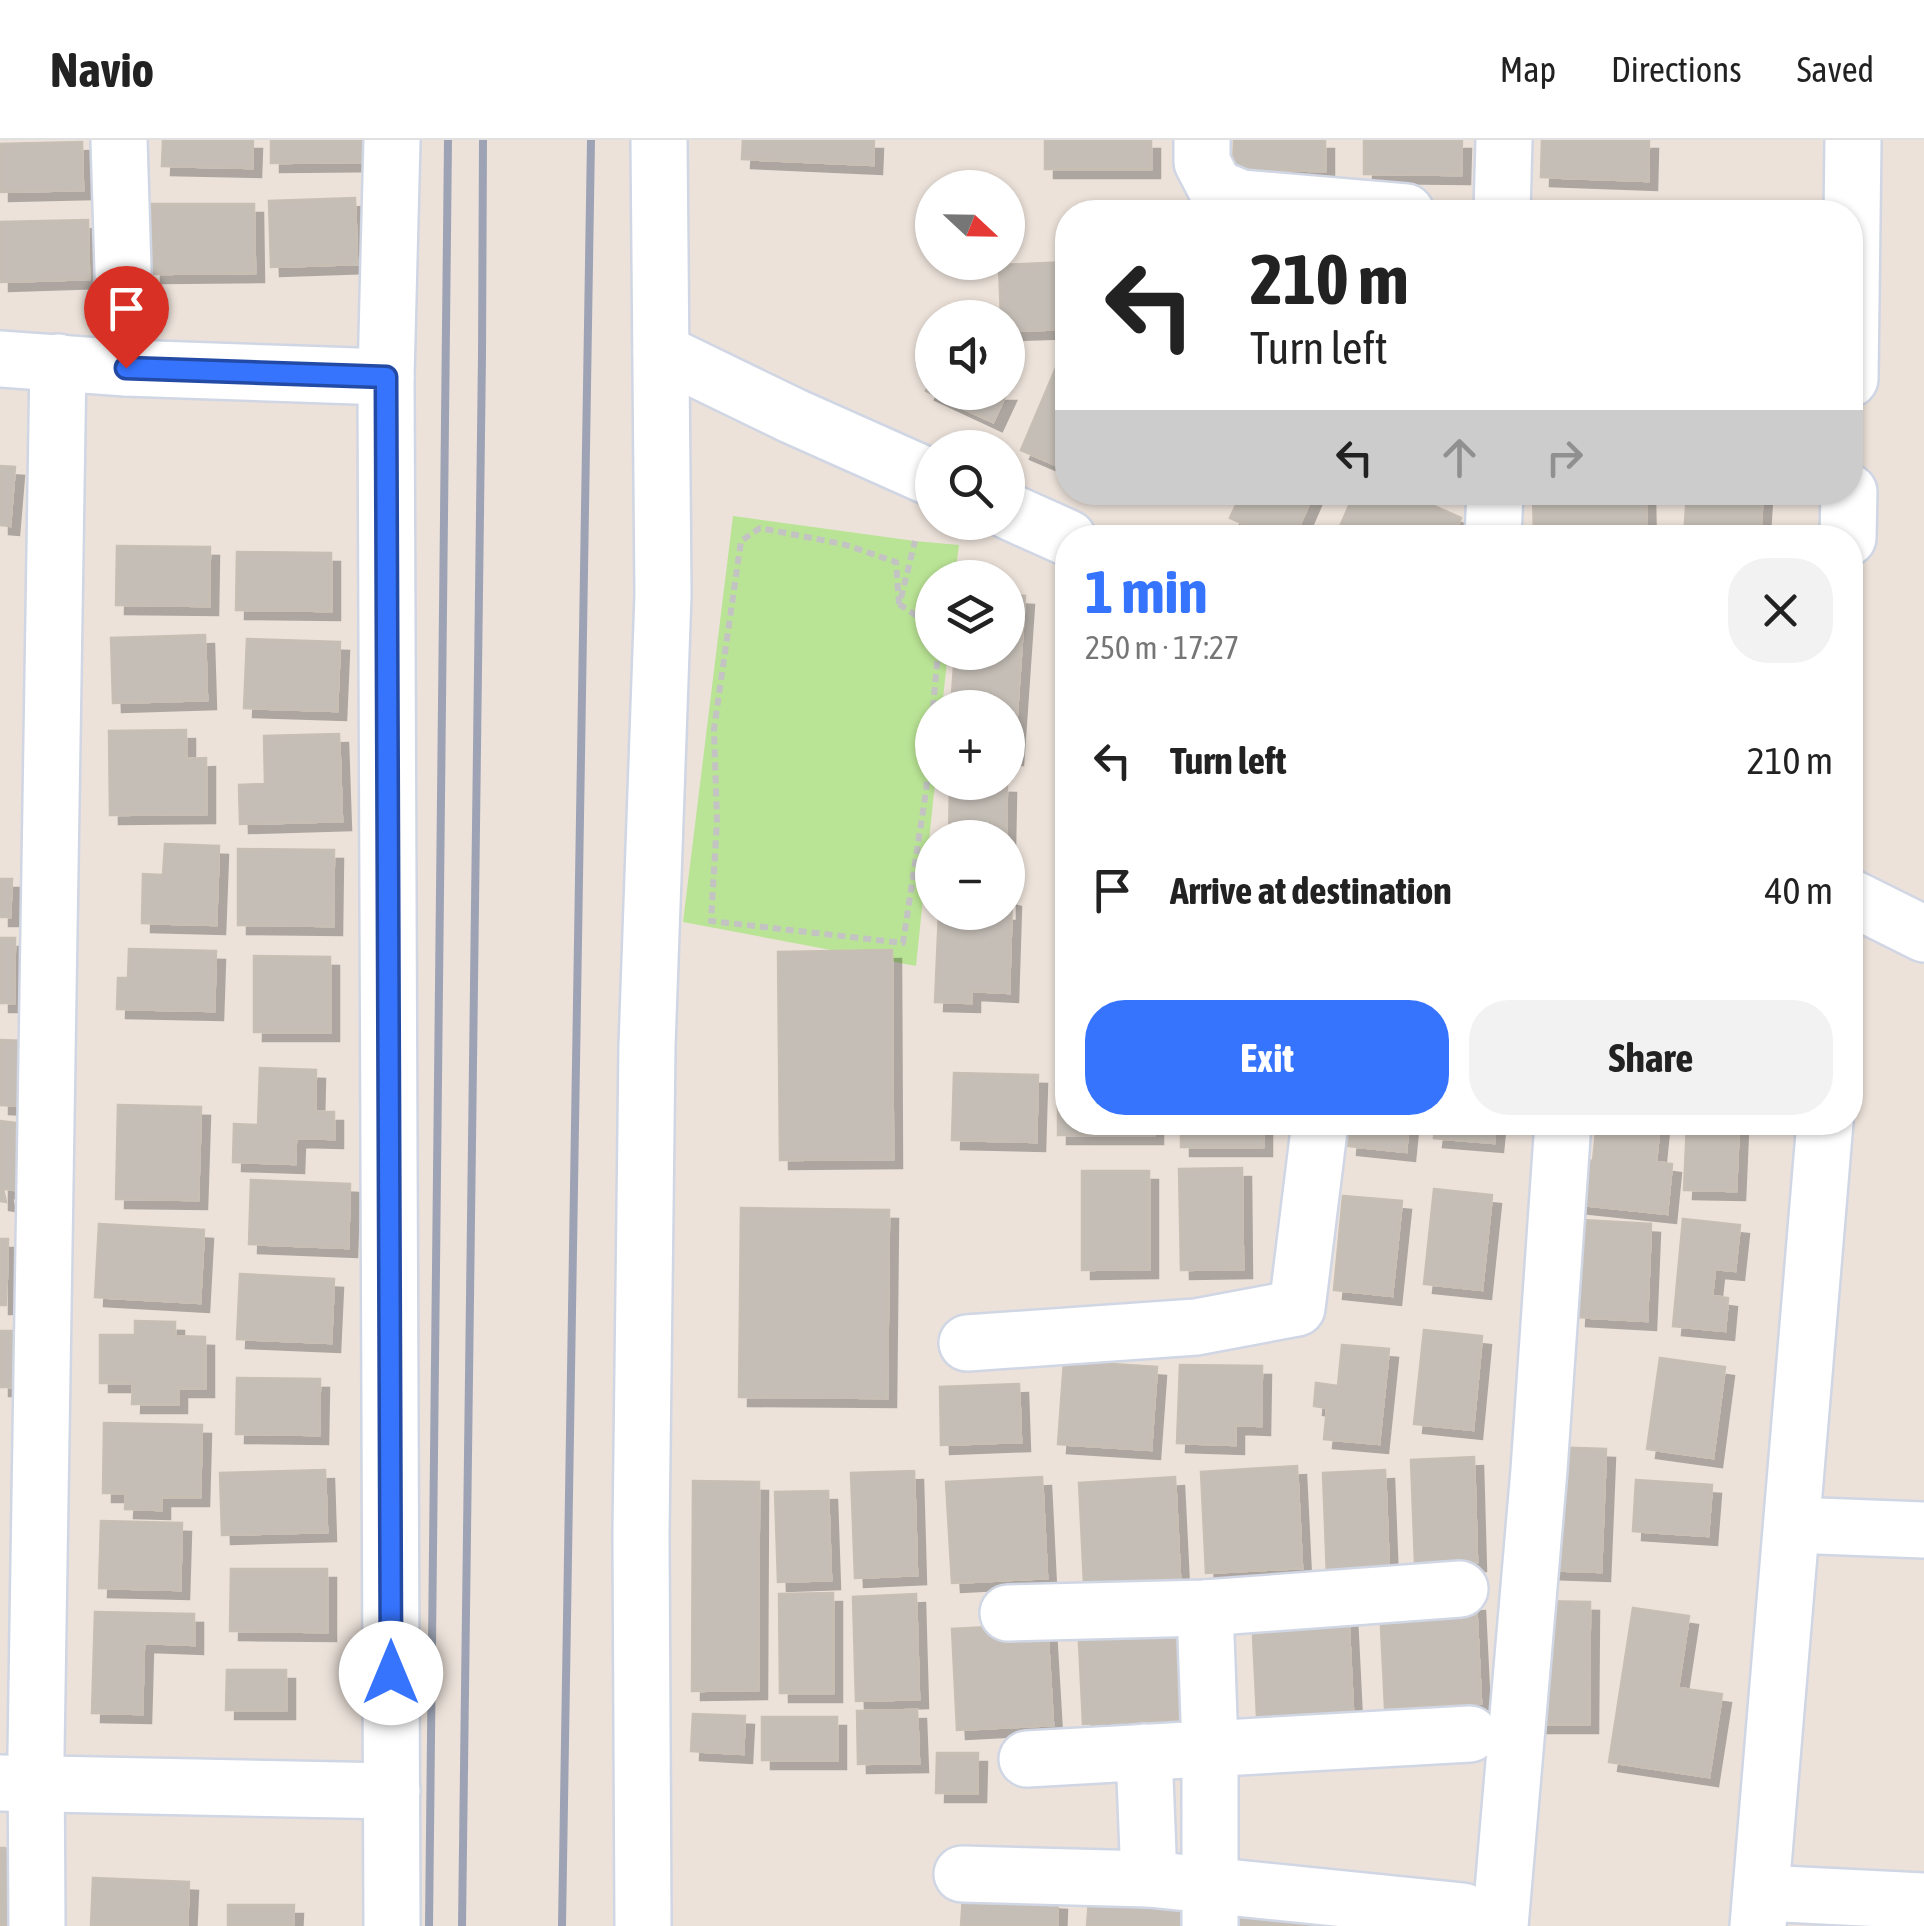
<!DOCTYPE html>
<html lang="en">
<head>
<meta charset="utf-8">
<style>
	body { margin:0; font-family:"Asap Condensed",sans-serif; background:#f2f2f2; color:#222; height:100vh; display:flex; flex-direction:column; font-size:38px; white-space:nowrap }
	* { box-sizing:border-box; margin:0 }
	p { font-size:32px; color:#767676 }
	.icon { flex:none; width:55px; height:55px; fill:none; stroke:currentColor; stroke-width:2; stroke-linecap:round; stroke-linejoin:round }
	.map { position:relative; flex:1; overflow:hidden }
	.drawer { position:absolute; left:1055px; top:385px; width:808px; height:610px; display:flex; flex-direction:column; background:#fff; border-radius:40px; box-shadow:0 2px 8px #0004 }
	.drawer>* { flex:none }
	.hud { position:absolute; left:1055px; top:60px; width:808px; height:305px; border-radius:40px; box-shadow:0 2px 8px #0004; background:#fff; color:#222; overflow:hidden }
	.needle { width:65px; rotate:112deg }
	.tools { position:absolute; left:915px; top:30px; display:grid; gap:20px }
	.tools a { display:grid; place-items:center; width:110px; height:110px; border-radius:50%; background:#fff; box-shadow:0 2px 8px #0004; font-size:50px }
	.pin { position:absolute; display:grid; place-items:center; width:85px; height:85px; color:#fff; margin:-102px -42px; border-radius:50% 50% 50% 0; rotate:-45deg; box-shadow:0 0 10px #0007 }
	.pin .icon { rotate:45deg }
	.me { position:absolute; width:110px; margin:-55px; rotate:0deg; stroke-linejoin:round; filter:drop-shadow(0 0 8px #0008) }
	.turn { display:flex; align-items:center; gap:35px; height:210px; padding:0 30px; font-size:45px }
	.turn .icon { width:130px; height:130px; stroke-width:2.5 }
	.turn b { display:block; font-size:70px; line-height:85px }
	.lanes { display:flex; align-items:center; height:95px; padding:0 30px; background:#0003; justify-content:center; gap:50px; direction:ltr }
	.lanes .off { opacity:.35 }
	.round { display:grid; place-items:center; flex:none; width:105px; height:105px; border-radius:40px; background:#f2f2f2 }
	.overview { display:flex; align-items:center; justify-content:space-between; height:170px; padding:0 30px }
	h1 { font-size:60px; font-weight:700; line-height:75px; color:#3674fe }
	.action { display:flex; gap:20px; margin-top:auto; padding:20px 30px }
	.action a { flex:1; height:115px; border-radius:40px; background:#3674fe; color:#fff; font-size:40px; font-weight:700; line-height:115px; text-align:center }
	.action a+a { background:#f2f2f2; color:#222 }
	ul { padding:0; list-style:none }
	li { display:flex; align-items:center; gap:30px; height:130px; padding:0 30px }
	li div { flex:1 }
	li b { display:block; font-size:38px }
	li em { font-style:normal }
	header { display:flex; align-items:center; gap:60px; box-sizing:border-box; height:140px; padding:0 50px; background:#fff; border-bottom:2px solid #e0e0e0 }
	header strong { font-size:48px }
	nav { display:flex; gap:55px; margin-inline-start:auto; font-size:35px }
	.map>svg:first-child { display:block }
	.green { fill:#bae495 }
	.building { fill:#c4beb6; stroke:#c7beb4; stroke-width:2.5; filter:url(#shadow) }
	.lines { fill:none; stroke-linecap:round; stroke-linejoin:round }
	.minor-casing { stroke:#d0d6e3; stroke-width:60 }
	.path { stroke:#c3c3c3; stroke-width:6; stroke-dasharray:8 5; stroke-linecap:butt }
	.minor { stroke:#fff; stroke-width:55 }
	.rail { stroke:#9da3b4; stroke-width:8 }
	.route-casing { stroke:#234ba5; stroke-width:25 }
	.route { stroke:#3674fe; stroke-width:18 }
</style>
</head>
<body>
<header>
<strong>Navio</strong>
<nav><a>Map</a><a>Directions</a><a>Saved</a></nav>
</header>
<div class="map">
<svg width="1924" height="1786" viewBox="0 0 1924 1786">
	<defs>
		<filter id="shadow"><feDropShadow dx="9" dy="9" stdDeviation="0" flood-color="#0004"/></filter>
	</defs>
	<rect width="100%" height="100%" fill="#ece2da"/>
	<!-- green -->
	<polygon class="green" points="733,376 915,401 959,405 955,437 932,438 932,512 948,513 942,567 932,568 932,642 935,643 916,826 683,782"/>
	<!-- building -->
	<g class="building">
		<polygon points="163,0 253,0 252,28 162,26"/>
		<polygon points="271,0 373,0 373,22 271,23"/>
		<polygon points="743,0 874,0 873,25 742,19"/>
		<rect x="1045" y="0" width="106" height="29"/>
		<polygon points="1234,0 1325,0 1325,31 1233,30"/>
		<polygon points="1364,0 1462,0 1461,35 1364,34"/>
		<polygon points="1542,0 1649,0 1648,41 1541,37"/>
		<polygon points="82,2 83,50 0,52 0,4"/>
		<polygon points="355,58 357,124 271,127 269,61"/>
		<polygon points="152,64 254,64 255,133 152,134"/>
		<polygon points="88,80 89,139 0,142 0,82"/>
		<polygon points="1068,122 1068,189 1008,191 1008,178 1001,178 999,125"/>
		<polygon points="1061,216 1068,219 1068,330 1021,310"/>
		<polygon points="932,238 932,252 1007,252 993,282 926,251"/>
		<polygon points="0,326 15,327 10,386 0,385"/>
		<polygon points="1242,352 1314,352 1294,398 1274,398 1230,378"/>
		<polygon points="1355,352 1403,352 1461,378 1453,398 1335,398"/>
		<polygon points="1533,352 1646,352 1647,398 1534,398"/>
		<polygon points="1687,352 1763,352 1760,398 1684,398"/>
		<polygon points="117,406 210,407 209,466 116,465"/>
		<polygon points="237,412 331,413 331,471 236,470"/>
		<polygon points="1008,455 1025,456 1014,616 1008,616 1008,568 951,568 955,512 1008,512"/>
		<polygon points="205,495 207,560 113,563 111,498"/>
		<polygon points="247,499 340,502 337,571 244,568"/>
		<polygon points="186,590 186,619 206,618 206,674 110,675 109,591"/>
		<polygon points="339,594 342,681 240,684 239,645 265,644 264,596"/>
		<polygon points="950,643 1007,644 1006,698 949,698"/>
		<polygon points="165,704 219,706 216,785 142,783 143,734 163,735"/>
		<polygon points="238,709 334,710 333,786 238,785"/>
		<polygon points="0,739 12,739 10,777 0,777"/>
		<polygon points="1008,757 1012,758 1009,853 971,851 971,863 935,862 939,772 1008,772"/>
		<polygon points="0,798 15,798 14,863 0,863"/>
		<polygon points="129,809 216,811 214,871 117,869 118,838 128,838"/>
		<polygon points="892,810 893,1019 780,1020 778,812"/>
		<polygon points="254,816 330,817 330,892 254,892"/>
		<polygon points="1058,895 1068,895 1068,982 1154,982 1154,995 1058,995"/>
		<polygon points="0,900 25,901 20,966 0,965"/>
		<polygon points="260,928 316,930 315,972 334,972 334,999 296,998 295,1024 233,1022 234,984 258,985"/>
		<polygon points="954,933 1038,935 1036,1002 952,1000"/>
		<polygon points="118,965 201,967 198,1060 116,1059"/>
		<polygon points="0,981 17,983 15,1000 32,1001 29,1051 3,1049 6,1062 0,1061"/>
		<rect x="1181" y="982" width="82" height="25"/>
		<polygon points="1350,982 1409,982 1406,1012 1348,1006"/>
		<polygon points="1436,982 1496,982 1494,1003 1434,998"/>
		<polygon points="1597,982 1660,982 1656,1022 1672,1024 1667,1074 1572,1064 1576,1019 1593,1021"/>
		<polygon points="1687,982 1739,982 1736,1051 1684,1050"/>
		<polygon points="1242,1028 1243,1129 1181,1130 1179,1029"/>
		<polygon points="1082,1031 1149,1031 1149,1129 1082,1130"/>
		<polygon points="251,1040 350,1044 348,1108 249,1104"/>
		<polygon points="1434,1049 1492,1055 1482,1150 1424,1144"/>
		<polygon points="1343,1056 1402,1061 1392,1156 1334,1150"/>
		<polygon points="741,1068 889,1070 887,1258 739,1257"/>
		<polygon points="1683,1079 1740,1085 1735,1131 1715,1129 1712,1156 1728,1158 1725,1191 1673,1186"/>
		<polygon points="1582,1080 1651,1084 1647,1181 1577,1177"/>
		<polygon points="99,1084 204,1090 200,1163 95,1157"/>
		<polygon points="0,1099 8,1099 6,1165 0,1165"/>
		<polygon points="240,1134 334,1139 331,1203 237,1199"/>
		<polygon points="135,1181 175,1182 175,1196 205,1197 205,1248 178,1248 178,1264 132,1264 133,1243 100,1243 100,1195 135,1195"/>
		<polygon points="1424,1190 1482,1196 1473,1290 1414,1284"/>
		<polygon points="0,1191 14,1191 13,1247 0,1247"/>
		<polygon points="1342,1205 1389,1209 1379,1304 1324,1299 1327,1268 1314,1266 1316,1243 1338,1246"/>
		<polygon points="1660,1218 1725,1227 1713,1318 1647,1309"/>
		<polygon points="1064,1221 1157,1227 1151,1310 1058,1304"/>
		<polygon points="1180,1225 1262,1226 1261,1286 1235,1285 1235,1305 1177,1303"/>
		<polygon points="237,1238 320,1239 319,1295 236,1294"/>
		<polygon points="1019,1244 1021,1302 941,1305 940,1247"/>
		<polygon points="104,1283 202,1285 200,1357 161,1357 161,1370 125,1369 126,1353 103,1353"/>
		<polygon points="1547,1307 1606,1309 1601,1432 1544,1430"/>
		<polygon points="1474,1317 1477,1422 1415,1424 1411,1320"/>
		<polygon points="1297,1326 1302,1428 1206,1433 1201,1332"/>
		<polygon points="325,1330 327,1392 222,1395 220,1333"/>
		<polygon points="1385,1330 1389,1434 1327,1437 1323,1333"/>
		<polygon points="914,1331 917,1435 855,1438 851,1333"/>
		<polygon points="1042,1337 1047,1438 952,1443 946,1342"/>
		<polygon points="1175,1337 1180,1438 1084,1444 1079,1343"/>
		<polygon points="1636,1340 1712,1345 1708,1396 1633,1391"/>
		<polygon points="693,1341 759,1342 758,1550 692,1551"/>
		<polygon points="828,1351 831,1440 778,1442 775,1352"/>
		<polygon points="101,1381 182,1383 180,1450 99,1448"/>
		<polygon points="231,1429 327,1429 327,1492 230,1491"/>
		<polygon points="833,1453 833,1553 780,1553 779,1454"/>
		<polygon points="916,1454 919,1559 856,1561 853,1457"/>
		<polygon points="1535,1461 1590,1462 1589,1584 1533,1584"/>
		<polygon points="1476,1462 1481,1563 1385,1568 1380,1467"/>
		<polygon points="1633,1468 1689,1476 1678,1548 1722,1554 1709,1637 1609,1622"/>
		<polygon points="1348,1470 1353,1572 1257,1577 1252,1475"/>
		<polygon points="95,1472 194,1474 194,1505 144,1503 142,1574 92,1573"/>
		<polygon points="1174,1478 1179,1579 1083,1584 1078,1483"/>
		<polygon points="1047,1484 1053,1585 957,1590 952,1489"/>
		<polygon points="227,1530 286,1530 286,1570 226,1570"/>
		<polygon points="917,1570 919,1623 858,1624 857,1571"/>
		<polygon points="693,1574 745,1576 743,1614 691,1611"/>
		<rect x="762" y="1577" width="75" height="43"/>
		<polygon points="937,1613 978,1613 977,1653 936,1653"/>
		<polygon points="0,1708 5,1708 22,1731 21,1786 0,1786"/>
		<polygon points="93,1738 189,1742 187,1786 91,1786"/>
		<polygon points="963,1756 1058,1761 1057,1786 961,1786"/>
		<polygon points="1089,1759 1185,1763 1184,1786 1087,1786"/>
		<polygon points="228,1765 294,1765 293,1786 228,1786"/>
		<polygon points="1231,1775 1328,1780 1327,1786 1231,1786"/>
	</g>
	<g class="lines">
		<!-- minor casing -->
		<g class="minor-casing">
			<g id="minor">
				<polyline points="119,0 126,228"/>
				<polyline points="392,0 386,237 392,1786"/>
				<polyline points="1202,0 1202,22 1215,47 1241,58 1406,72"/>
				<polyline points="1502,72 1504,0"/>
				<polyline points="661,212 793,276 932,338"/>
				<polyline points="0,219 126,228 386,237"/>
				<polyline points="1850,239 1853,0"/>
				<polyline points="1008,371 1068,398"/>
				<polyline points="1493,398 1495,352"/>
				<polyline points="1848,398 1849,352"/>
				<polyline points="1850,757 1924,794"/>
				<polyline points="967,1203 1196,1187 1297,1168 1320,982"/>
				<polyline points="1792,1385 1924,1390"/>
				<polyline points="1205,1468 1210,1607 1210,1786"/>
				<polyline points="1008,1473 1205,1468 1460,1449"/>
				<polyline points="1144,1612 1149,1739"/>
				<polyline points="1027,1619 1470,1594"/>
				<polyline points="0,1643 392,1651"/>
				<polyline points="962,1734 1149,1739 1463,1771"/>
				<polyline points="1761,1753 1924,1761"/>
				<polyline points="37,1786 36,1612 58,222"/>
				<polyline points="643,1786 641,1394 647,906 663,455 659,0"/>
				<polyline points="1500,1786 1539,1330 1563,982"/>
				<polyline points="1758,1786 1825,982"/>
			</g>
		</g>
		<!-- path -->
		<g class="path">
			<polyline points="901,458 915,401"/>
			<polyline points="899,464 896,422 843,404 760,388 741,401 714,589 717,681 711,781 903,803 926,651 932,577"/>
			<polyline points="899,464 932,486"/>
			<polyline points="933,568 938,512"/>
		</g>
		<!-- minor -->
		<use href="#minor" class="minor"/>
		<!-- rail -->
		<g class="rail">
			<polyline points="429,1786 448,0"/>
			<polyline points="462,1786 482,216 483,0"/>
			<polyline points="562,1786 591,0"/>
		</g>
	</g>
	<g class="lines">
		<!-- route casing -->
		<g class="route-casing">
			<polyline id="route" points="126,228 386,237 391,1533"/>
		</g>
		<!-- route -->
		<use href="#route" class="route"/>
	</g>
</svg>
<div class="tools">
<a><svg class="needle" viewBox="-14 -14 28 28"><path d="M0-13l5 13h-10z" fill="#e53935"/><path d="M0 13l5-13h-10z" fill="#767676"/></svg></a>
<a><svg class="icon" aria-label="sound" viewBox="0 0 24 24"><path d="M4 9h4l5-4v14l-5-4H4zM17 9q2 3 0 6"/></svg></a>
<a><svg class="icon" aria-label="search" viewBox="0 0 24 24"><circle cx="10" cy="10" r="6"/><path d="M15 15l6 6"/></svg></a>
<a><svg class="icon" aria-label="layers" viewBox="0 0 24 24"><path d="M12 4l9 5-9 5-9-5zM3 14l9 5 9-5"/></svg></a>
<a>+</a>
<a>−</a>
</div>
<div class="pin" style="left:126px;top:228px;background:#d93025"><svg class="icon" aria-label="arrive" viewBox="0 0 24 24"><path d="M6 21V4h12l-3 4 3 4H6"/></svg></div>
<svg class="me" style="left:391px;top:1533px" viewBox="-20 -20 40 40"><circle r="19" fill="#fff"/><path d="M0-13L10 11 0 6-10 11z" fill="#3674fe"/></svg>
<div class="hud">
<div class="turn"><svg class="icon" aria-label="left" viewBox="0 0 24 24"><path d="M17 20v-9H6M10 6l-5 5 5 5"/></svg><div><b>210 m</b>Turn left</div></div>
<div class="lanes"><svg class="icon" aria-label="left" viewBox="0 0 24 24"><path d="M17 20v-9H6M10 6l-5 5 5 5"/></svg><svg class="icon off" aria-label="ahead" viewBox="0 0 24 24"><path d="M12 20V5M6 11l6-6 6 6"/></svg><svg class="icon off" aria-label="right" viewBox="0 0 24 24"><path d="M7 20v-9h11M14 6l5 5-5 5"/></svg></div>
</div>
<section class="drawer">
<div class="overview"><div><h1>1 min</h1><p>250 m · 17:27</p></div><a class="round"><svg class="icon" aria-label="close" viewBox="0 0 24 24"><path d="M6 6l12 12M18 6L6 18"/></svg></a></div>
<ul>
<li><svg class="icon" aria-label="left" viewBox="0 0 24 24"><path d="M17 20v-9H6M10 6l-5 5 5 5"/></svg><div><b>Turn left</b></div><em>210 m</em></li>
<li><svg class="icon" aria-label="arrive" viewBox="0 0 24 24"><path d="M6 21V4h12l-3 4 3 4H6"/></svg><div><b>Arrive at destination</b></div><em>40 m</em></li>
</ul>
<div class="action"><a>Exit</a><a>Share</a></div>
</section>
</div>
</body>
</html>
